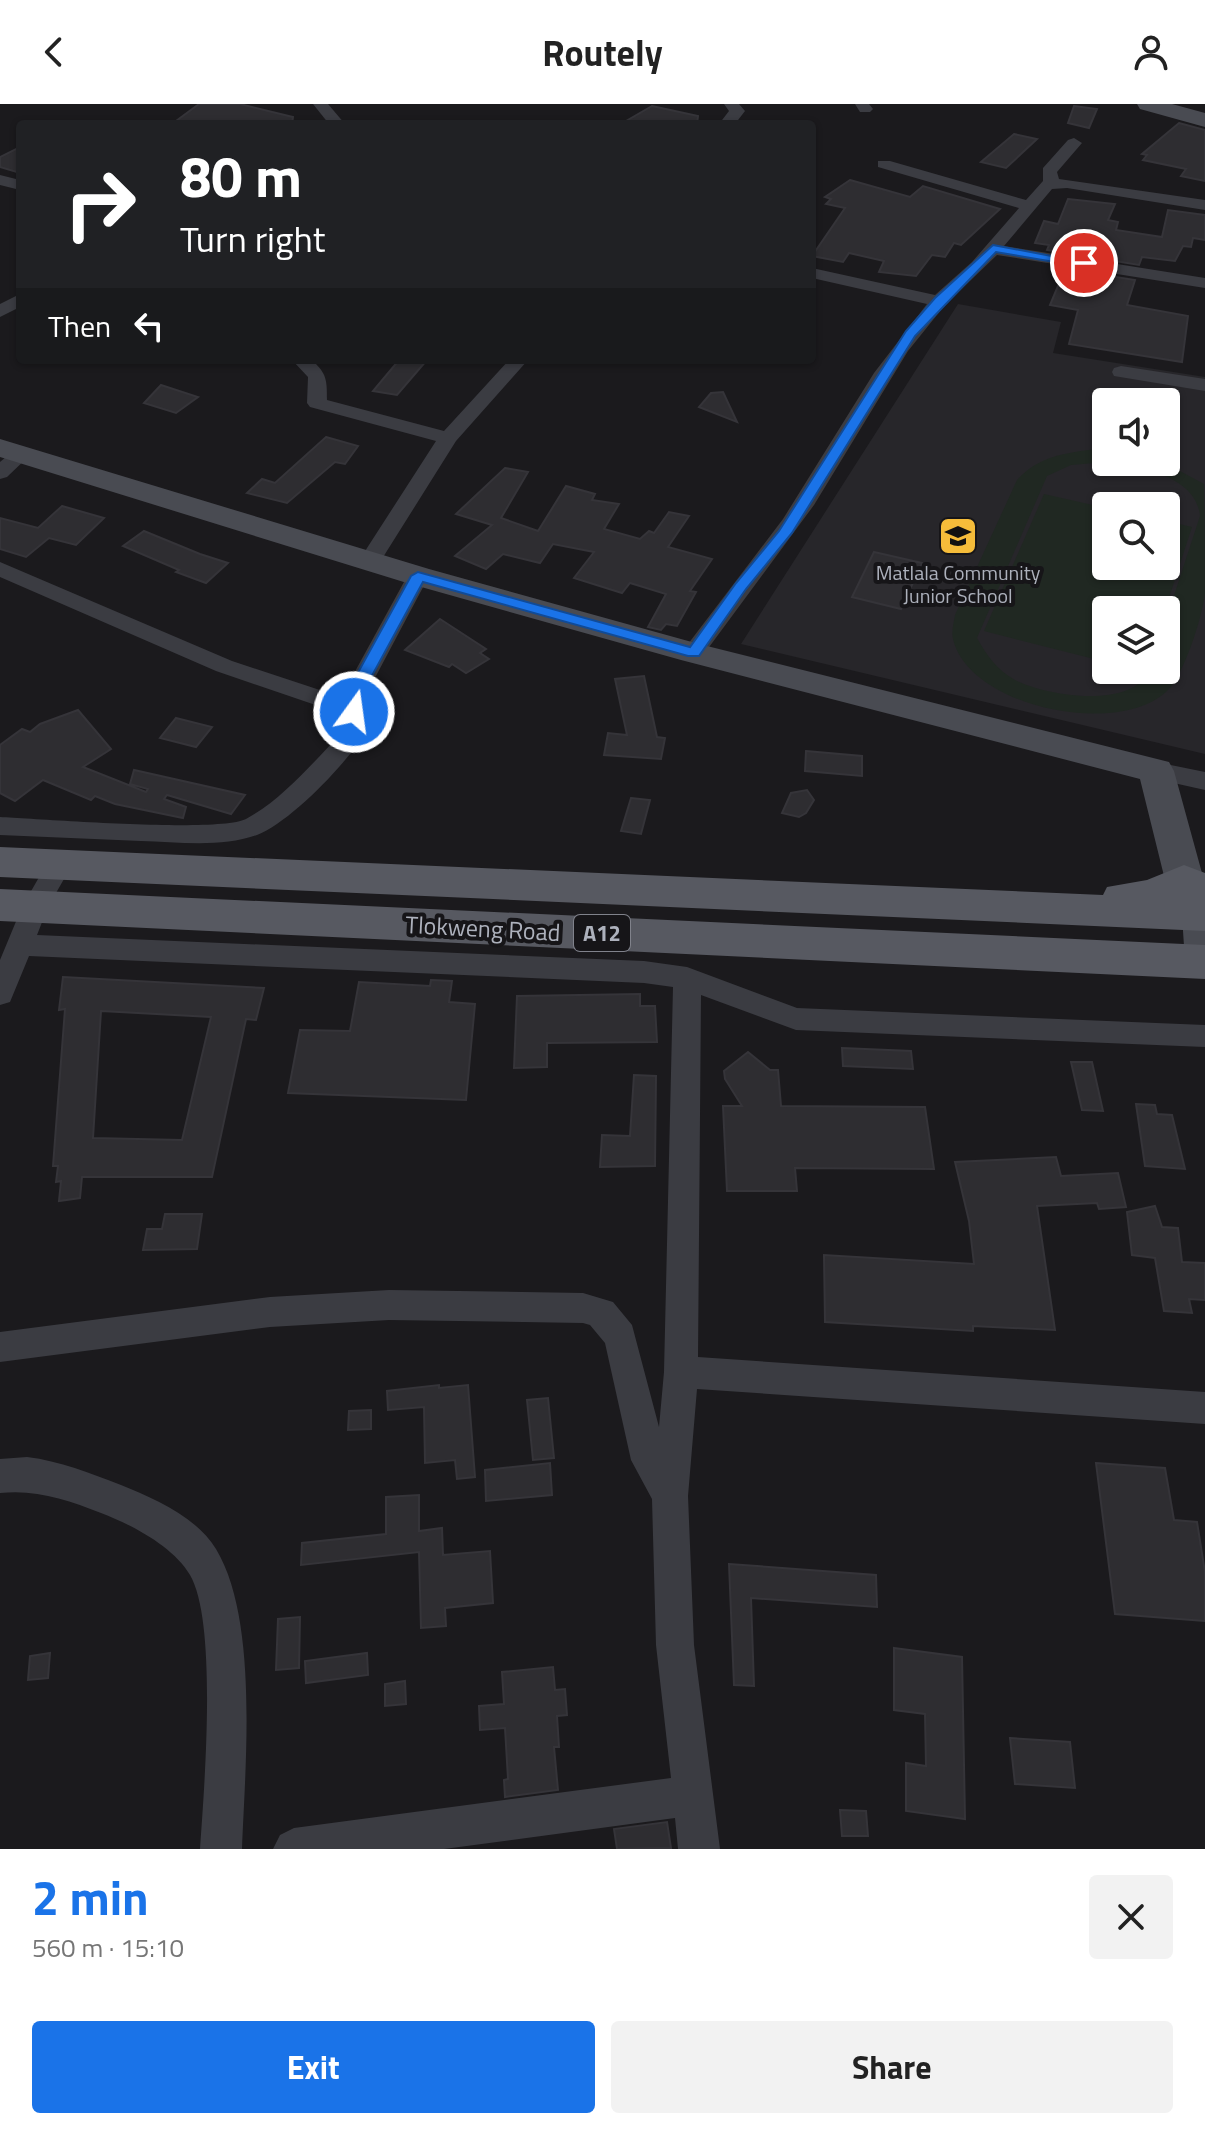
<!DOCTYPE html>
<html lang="en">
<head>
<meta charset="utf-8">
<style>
	body { margin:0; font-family:"Titillium Web",sans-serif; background:#f2f2f2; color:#222; height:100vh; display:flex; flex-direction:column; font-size:30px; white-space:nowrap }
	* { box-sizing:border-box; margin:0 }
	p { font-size:26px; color:#767676 }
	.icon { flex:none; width:44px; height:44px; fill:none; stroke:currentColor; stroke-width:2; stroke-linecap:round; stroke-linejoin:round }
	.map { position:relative; height:1745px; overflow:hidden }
	.details { display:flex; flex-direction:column; background:#fff; flex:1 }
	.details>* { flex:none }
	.guide { position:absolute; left:16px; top:16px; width:800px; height:244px; border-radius:8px; box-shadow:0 2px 6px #0004; background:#202124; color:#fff; overflow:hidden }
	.buttons { position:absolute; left:1092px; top:284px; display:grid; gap:16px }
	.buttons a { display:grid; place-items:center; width:88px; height:88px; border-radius:8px; background:#fff; box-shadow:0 2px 6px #0004; font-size:40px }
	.pin { position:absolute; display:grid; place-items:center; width:68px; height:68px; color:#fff; margin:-34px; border:4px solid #fff; border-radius:50%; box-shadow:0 2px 8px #0007 }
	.me { position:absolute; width:88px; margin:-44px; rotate:14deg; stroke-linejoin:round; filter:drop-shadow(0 0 6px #0008) }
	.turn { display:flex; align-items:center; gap:28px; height:168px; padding:0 32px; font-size:36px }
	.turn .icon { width:104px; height:104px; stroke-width:2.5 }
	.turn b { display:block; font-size:56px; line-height:68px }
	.then { display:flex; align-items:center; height:76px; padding:0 32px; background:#0003; gap:16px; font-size:30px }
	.round { display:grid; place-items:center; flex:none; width:84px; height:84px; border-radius:8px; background:#f2f2f2 }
	.overview { display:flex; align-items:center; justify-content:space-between; height:136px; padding:0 32px }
	h1 { font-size:48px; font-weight:700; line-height:60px; color:#1a73e8 }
	.action { display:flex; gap:16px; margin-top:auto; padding:16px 32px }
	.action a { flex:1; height:92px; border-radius:8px; background:#1a73e8; color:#fff; font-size:32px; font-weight:700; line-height:92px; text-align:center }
	.action a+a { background:#f2f2f2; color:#222 }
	header { display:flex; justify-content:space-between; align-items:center; height:104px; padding:0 32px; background:#fff; font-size:36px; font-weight:700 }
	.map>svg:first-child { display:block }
	.built { fill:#27262a; fill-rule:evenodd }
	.green { fill:#202822 }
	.building { fill:#2e2d31; stroke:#353439; stroke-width:2; fill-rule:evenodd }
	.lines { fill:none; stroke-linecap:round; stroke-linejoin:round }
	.street { fill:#3b3c42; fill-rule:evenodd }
	.secondary { fill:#494b52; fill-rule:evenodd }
	.primary { fill:#575961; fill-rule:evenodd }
	.route { fill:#1a73e8; stroke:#114b97; stroke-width:2 }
	.labels { text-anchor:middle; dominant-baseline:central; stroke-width:8; stroke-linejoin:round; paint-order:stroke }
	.far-poi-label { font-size:20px; fill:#adb1bc; stroke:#161518 }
	.shield { fill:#161518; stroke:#80828b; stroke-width:2 }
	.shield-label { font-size:22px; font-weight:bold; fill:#adb1bc }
	.street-label { font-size:24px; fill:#adb1bc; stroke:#161518 }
</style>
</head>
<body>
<header><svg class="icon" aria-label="back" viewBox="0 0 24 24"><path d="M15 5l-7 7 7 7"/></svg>Routely<svg class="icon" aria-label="person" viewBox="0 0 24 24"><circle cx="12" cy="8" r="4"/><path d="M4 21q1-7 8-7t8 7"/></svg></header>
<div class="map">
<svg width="1205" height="1745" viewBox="0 0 1205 1745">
	<rect width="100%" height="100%" fill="#1b1a1d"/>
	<!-- built -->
	<path class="built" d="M958 200 1061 218 1053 249 1205 273V650L741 540ZM1106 298H1166V358H1106ZM1106 402H1166V462H1106ZM1106 506H1166V566H1106Z"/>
	<!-- green -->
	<g class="green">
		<path d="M1096 345 1106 346V358L1071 361 1047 372 977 534C987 552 997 566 1015 576 1046 592 1132 606 1150 566H1166V516L1200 412C1197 372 1137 361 1106 358H1163L1204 380C1205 401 1205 467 1205 489 1202 514 1185 567 1169 585 1122 635 969 604 953 535 951 528 954 518 955 511L1017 376C1039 352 1065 349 1096 345Z"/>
		<polygon points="1044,390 1106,404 1106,462 1166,462 1166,417 1192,423 1165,506 1106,506 1106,558 984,527"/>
	</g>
	<!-- building -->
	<g class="building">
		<polygon points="199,0 240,0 293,13 292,20 172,20"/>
		<polygon points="652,2 698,12 697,20 621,20"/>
		<polygon points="1074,2 1097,5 1089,24 1068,19"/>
		<polygon points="1179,19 1205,26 1205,77 1181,72 1186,65 1143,56 1147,51 1142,50"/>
		<polygon points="1014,30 1037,35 1006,64 981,58"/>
		<polygon points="20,43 20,69 0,63 0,53"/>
		<polygon points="850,76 910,93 923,82 1000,105 961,141 954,139 945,153 932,151 916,172 879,168 884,157 849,149 843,158 812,152 845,104 826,100 831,95 825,93"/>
		<polygon points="1068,95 1115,100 1108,116 1118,118 1116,126 1162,133 1168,106 1205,111 1205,136 1193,134 1191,143 1183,142 1175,157 1142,153 1139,161 1047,146 1049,141 1035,139 1044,117 1058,120"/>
		<polygon points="1065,165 1135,176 1127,201 1188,212 1182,258 1069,240 1078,206 1050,201"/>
		<polygon points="399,256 427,256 397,291 373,287"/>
		<polygon points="161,281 198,293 176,309 144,299"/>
		<polygon points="723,288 737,318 699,303 711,289"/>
		<polygon points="326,333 358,342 345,360 335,358 287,399 247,389 262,375 275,379"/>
		<polygon points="505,364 528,368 501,414 538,427 566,382 595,390 592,396 619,400 604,425 640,435 649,427 654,429 669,408 689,412 668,443 712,455 690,487 696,488 677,522 666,520 661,526 648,523 666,490 630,479 622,489 574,474 594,448 553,440 540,459 503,450 486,465 455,452 492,421 456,410"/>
		<polygon points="62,402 104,414 76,441 49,434 26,453 0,445 0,414 38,424"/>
		<polygon points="144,427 200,450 228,459 206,479 176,468 179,466 123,442"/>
		<polygon points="874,448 922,459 901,505 852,493"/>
		<polygon points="440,515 486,545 480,549 489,555 466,569 452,560 449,563 405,546"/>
		<polygon points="644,572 657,633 665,634 661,655 604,651 608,629 627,631 615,575"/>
		<polygon points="78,606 111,645 83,663 146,688 148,685 130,680 134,666 245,691 231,710 167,691 164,695 186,703 183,714 115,700 95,692 91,696 43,676 15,697 0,689 0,641 22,625 30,628 40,620"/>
		<polygon points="176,614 212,623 196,643 160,634"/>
		<polygon points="806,647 862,652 862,672 805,667"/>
		<polygon points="807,686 814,696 806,709 799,713 782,709 791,689"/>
		<polygon points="631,694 650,696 641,730 621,727"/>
		<path d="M63 873 264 884 256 916 246 915 212 1073H82L80 1094 59 1097 61 1077 56 1078 58 1062H53L65 905 59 906ZM101 907 211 913 182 1036 93 1034Z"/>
		<polygon points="431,876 452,877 449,898 475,900 466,996 288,989 300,926 350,927 359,878 430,882"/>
		<polygon points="640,890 640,902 655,902 657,938 547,939 547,963 514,964 517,892"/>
		<polygon points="842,944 911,947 913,965 843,962"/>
		<polygon points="748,948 770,966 778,966 781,1002 925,1003 934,1065 795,1064 797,1087 727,1087 723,1002 742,1002 725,975 724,967"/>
		<polygon points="1071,958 1092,958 1103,1007 1082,1006"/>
		<polygon points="634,971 656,972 655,1062 600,1063 602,1031 630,1032"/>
		<polygon points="1136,1000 1155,1001 1157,1010 1172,1011 1185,1065 1145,1062"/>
		<polygon points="1056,1053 1061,1072 1118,1069 1126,1103 1099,1105 1097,1099 1037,1102 1055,1226 973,1222 973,1227 825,1218 824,1151 974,1160 969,1117 955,1058"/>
		<polygon points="1155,1102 1162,1123 1178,1124 1182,1158 1205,1159 1205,1196 1189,1195 1192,1209 1164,1207 1155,1154 1132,1151 1127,1108"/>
		<polygon points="165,1110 202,1110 197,1145 143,1146 147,1125 162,1125"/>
		<polygon points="439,1281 439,1284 468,1281 475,1373 457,1375 455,1356 425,1359 424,1303 388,1306 387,1287"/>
		<polygon points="548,1294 554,1354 533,1356 527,1296"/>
		<polygon points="371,1306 371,1325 348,1326 349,1307"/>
		<polygon points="550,1359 552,1391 486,1397 485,1366"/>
		<polygon points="1096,1359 1165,1364 1174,1416 1197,1418 1205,1468 1205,1517 1115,1510"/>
		<polygon points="419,1391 419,1427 442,1424 443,1451 490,1447 493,1499 445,1504 446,1522 421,1524 419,1448 301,1461 302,1439 386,1430 386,1393"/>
		<polygon points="729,1460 876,1471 877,1503 751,1494 754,1582 734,1581"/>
		<polygon points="300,1513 299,1564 276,1566 278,1515"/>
		<polygon points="894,1544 962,1553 965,1715 906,1707 906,1659 926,1662 925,1610 894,1606"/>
		<polygon points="50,1549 48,1574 28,1576 30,1552"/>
		<polygon points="367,1549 368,1571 306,1579 305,1557"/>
		<polygon points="553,1563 555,1586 565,1585 567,1611 557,1612 559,1643 554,1643 558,1686 505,1693 504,1676 508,1675 505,1624 480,1626 479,1602 504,1600 502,1568"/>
		<polygon points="405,1577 406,1600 385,1602 385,1580"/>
		<polygon points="1010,1634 1070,1638 1075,1684 1015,1680"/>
		<polygon points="840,1706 866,1707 868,1732 842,1732"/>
		<polygon points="667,1718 671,1744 617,1745 614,1725"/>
	</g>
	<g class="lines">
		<!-- street -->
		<g class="street">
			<polygon points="313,0 328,0 345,20 329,20"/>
			<polygon points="724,0 739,0 745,7 735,20 719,20 729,7"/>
			<polygon points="855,0 869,0 873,5 870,8 860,8"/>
			<polygon points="1074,34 1082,39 1057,68 1059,75 1205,96 1205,106 1067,84 1052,85 1004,142 1205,174 1205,184 997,151 945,201 908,247 814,401 701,554 685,554 681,549 685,544 783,415 874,269 927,200 812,174 812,164 935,191 972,158 1019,104 878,63 878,57 890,57 1026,96 1043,77 1043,64 1068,36"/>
			<polygon points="0,71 20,76 20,86 0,81"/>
			<polygon points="20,190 20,203 0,213 0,200"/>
			<path d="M292 256H312C327 270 327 276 327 296L444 327 509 256H528L456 337 380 458 369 465 358 458 436 337 310 303 307 299 308 273Z"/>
			<polygon points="1121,262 1205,275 1205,287 1114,272 1112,268 1114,264"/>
			<polygon points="20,345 30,351 7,373 0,375 0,358 13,347"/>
			<path d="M0 458 232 557 341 593 410 467 418 465 429 472 360 602 373 617C355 651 293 717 257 731 222 744 177 738 141 737 94 735 47 733 0 731V713C42 715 218 729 246 715 283 695 312 659 342 629L348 618 339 609 216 567 0 473Z"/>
			<polygon points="1156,658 1205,668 1205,686 1147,673 1144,667 1147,661"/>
			<polygon points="59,752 68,754 72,761 48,803 37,831 644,857 687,863 797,904 1205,921 1205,943 796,926 701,891 698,1253 1205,1288 1205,1320 697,1285 688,1392 694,1541 720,1745 678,1745 675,1714 444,1745 273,1745 280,1731 294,1724 671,1674 656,1541 652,1395 631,1356 605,1239 590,1221 583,1219 389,1216 270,1223 0,1258 0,1228 270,1193 389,1186 583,1189 613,1198 632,1221 659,1323 664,1268 673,883 644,879 29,852 10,898 0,901 0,856 22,803 50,754"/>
			<path d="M27 1353C60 1357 90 1369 121 1381 153 1394 197 1413 216 1445 259 1516 245 1663 242 1745H200C204 1686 218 1519 190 1471 173 1442 132 1421 101 1409 68 1396 36 1385 0 1389V1355Z"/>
		</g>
		<!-- secondary -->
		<g class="secondary">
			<polygon points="1137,0 1172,0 1205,9 1205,23 1140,5"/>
			<polygon points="0,335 429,465 699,540 1169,658 1174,667 1205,780 1205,873 1191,869 1185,858 1182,811 1165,776 1140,675 681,556 407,479 0,353"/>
		</g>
		<!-- primary -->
		<g class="primary">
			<polygon points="0,743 1103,791 1107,783 1147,776 1184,761 1205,769 1205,827 0,773"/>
			<polygon points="0,785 1205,841 1205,875 0,817"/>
		</g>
	</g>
	<!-- route -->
	<path class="route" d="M993 141 1089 159 1084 163 996 148 915 232 792 429 746 485 699 552H688L423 478 356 601 362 608 360 611C351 614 344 610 339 603L411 472 418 468 690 543 736 479 779 427 906 227 935 194Z"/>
	<!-- icons -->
	<defs>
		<g id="school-square" transform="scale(2)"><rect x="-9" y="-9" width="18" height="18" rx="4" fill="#f5bc3a" stroke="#161518"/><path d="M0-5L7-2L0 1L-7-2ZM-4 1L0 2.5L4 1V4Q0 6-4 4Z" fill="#111"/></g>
	</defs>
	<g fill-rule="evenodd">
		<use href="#school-square" x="958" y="432"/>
	</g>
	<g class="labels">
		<!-- far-poi labels -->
		<g class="far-poi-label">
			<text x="958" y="468">Matlala Community<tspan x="958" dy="23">Junior School</tspan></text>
		</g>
		<!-- shield labels -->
		<rect class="shield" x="574" y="811" width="56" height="36" rx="6"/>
		<g class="shield-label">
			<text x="602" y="829">A12</text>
		</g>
		<!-- street labels -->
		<g class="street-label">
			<text transform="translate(483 824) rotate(3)">Tlokweng Road</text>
		</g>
	</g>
</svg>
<div class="buttons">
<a><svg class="icon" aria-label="sound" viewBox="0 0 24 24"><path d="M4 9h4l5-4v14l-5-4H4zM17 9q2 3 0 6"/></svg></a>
<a><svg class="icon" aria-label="search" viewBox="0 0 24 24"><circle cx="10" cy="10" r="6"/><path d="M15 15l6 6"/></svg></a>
<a><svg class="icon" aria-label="layers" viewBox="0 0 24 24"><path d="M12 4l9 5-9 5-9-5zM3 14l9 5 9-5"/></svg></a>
</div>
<div class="pin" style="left:1084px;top:159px;background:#d93025"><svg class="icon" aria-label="arrive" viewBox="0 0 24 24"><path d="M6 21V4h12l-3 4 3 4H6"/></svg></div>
<svg class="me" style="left:354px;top:608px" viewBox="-20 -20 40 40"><circle r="17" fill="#1a73e8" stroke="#fff" stroke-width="3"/><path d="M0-11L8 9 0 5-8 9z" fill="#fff"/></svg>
<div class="guide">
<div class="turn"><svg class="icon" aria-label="right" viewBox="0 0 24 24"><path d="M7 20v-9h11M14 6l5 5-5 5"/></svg><div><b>80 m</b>Turn right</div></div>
<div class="then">Then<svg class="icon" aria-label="left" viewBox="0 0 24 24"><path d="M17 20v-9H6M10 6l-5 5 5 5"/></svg></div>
</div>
</div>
<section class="details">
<div class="overview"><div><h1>2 min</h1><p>560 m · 15:10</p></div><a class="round"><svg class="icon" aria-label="close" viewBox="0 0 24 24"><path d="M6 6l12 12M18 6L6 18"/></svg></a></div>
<div class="action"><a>Exit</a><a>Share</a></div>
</section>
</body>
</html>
